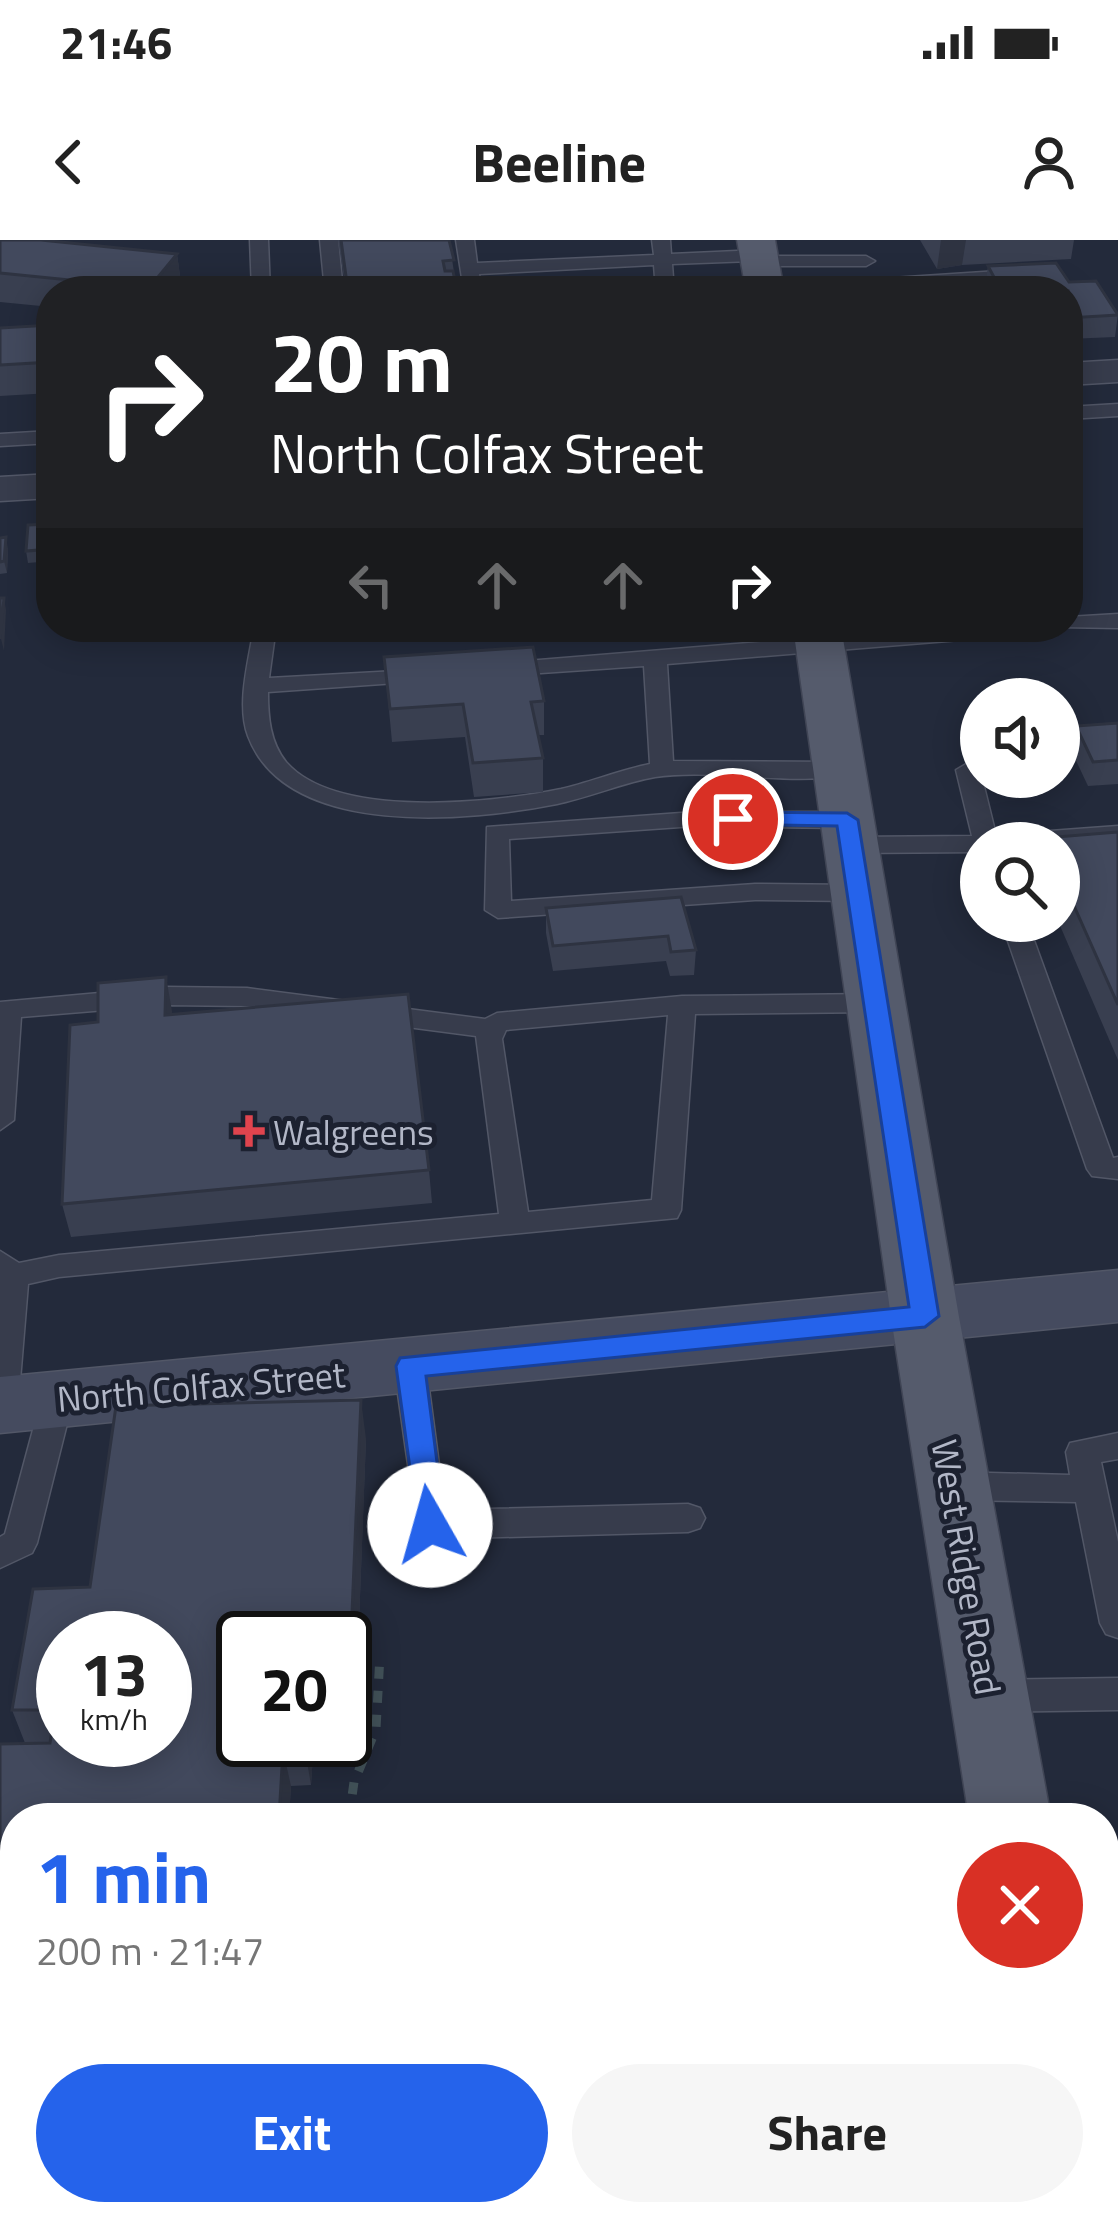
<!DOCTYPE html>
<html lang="en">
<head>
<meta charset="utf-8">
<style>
	body { margin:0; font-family:"Titillium Web",sans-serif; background:#f6f6f6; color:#222; height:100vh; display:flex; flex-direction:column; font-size:45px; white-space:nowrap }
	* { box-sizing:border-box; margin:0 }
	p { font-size:39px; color:#767676 }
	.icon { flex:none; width:66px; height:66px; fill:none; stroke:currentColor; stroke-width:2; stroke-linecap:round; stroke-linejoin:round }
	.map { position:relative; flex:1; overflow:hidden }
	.sheet { position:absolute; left:0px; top:1563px; width:1119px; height:423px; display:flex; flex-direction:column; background:#fff; border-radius:48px 48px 0 0; box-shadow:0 6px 30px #0003 }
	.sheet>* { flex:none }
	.top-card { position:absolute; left:36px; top:36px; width:1047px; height:366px; border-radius:48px; box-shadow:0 6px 30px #0003; background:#202124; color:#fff; overflow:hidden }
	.tools { position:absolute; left:960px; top:438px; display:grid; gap:24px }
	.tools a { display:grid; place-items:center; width:120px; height:120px; border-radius:50%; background:#fff; box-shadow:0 6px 30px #0003; font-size:60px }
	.speed { position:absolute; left:36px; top:1371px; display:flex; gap:24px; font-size:60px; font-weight:700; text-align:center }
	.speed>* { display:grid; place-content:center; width:156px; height:156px; border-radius:50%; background:#fff; box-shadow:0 6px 30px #0003; line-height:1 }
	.speed small { font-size:30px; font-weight:400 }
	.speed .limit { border:6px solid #111; border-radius:18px; background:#fff; color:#111 }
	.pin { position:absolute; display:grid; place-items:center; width:102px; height:102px; color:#fff; margin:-51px; border:6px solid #fff; border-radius:50%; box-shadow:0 3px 12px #0007 }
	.me { position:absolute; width:132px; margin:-66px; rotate:353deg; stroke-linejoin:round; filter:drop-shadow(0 0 9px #0008) }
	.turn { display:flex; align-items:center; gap:42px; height:252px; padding:0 36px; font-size:54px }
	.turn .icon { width:156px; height:156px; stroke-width:2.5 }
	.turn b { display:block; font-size:84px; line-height:102px }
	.lanes { display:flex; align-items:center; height:114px; padding:0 36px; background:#0003; justify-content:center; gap:60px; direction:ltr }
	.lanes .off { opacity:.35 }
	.round { display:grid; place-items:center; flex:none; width:126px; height:126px; border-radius:63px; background:#f6f6f6 }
	.summary { display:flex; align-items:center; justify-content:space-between; height:204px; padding:0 36px }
	h1 { font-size:72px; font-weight:700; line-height:90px; color:#2563eb }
	.action { display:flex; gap:24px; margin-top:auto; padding:24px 36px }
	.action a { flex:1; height:138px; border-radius:72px; background:#2563eb; color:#fff; font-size:48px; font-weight:700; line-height:138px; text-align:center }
	.action a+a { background:#f6f6f6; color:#222 }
	.status { display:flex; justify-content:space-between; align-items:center; height:84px; padding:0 60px; background:#fff; direction:ltr }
	.status svg { height:33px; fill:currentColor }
	header { display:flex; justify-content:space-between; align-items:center; height:156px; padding:0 36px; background:#fff; font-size:54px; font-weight:700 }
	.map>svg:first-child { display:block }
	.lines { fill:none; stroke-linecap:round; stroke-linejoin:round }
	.lane-casing { stroke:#525767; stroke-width:3 }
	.street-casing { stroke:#525767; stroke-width:3 }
	.secondary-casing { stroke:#525767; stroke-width:3 }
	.primary-casing { stroke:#404555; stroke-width:3 }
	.path { stroke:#43535a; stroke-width:9; stroke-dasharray:12 12; stroke-linecap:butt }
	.lane { fill:#373c4c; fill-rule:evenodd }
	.street { fill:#373c4c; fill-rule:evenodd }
	.secondary { fill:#454b5f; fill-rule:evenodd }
	.primary { fill:#555b6c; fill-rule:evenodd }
	.wall { fill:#393f50 }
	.shaded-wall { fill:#2e3341 }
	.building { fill:#42495d; stroke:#2e3341; stroke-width:3; fill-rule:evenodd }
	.route { fill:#2563eb; stroke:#184099; stroke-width:3 }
	.health-dot { fill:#e0444e; stroke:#1c2130; stroke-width:4.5 }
	.labels { text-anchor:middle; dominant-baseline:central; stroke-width:10; stroke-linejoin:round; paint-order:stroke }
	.poi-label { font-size:36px; fill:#b2b7c7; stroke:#1c2130; text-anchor:start }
	.street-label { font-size:36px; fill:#b2b7c7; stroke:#1c2130 }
</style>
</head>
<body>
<div class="status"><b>21:46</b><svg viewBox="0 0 49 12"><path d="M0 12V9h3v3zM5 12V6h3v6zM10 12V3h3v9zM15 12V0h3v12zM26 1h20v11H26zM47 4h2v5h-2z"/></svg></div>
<header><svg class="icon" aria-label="back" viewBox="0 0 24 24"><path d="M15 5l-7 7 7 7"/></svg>Beeline<svg class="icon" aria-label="person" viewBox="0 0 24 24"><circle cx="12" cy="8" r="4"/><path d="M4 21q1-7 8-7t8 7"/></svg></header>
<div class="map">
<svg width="1118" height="1984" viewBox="0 0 1118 1984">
	<rect width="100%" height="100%" fill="#232a3b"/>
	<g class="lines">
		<!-- lane casing -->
		<g class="lane-casing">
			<g id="lane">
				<polygon points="250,0 268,0 270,51 252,51"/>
				<polygon points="320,0 338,0 343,51 325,51"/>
				<polygon points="456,0 474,0 477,23 654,15 652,0 670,0 671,14 759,10 767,16 866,16 875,21 866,26 760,26 752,21 672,24 674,51 656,51 654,25 479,34 482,51 464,51"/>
				<polygon points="1014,30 1020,31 1020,39 877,49 868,44 877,39"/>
				<polygon points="1118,164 1118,176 1068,179 1068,167"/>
				<polygon points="51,191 51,203 0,206 0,194"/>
				<polygon points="1118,374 1118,388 1059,387 1068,387 1068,377"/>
				<path d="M254 387H276L269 438 433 429 436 434 425 441 268 452C268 477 270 502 286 522 336 580 494 563 561 549 591 542 620 530 650 524L644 426 497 436 486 429 489 424 945 387H1045L1034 394 667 424 673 521 839 522 851 529 847 534C794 547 715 528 655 537 622 543 590 557 557 564 471 581 287 600 248 496 236 464 249 420 254 387Z"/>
				<polygon points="968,523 980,530 996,595 1118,586 1118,602 1059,606 981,603 981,612 851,613 839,605 851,597 972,596 956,530"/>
				<polygon points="695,572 847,572 859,580 847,588 695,586 509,599 511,661 755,644 858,645 871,653 858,661 755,660 498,678 485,670 487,587"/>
				<polygon points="1001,681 1027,681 1113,918 1118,917 1118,939 1092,936 1087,929"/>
				<path d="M166 747 247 748 485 779 497 773 682 756 876 754 890 763 876 772 695 774 681 970 677 978 59 1037 28 1044 18 1165 13 1174 0 1177V1011L19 1023 59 1015 499 974 476 796 247 766 166 765 21 777 14 880 0 890V762ZM668 775 652 960 528 972 502 799 506 790Z"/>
				<polygon points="410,1114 421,1117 426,1126 445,1270 688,1264 700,1268 705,1278 700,1288 688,1292 430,1299 418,1295 394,1126 399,1117"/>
				<polygon points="57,1147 68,1151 73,1160 37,1303 32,1313 0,1328 0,1297 5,1294 41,1160 46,1151"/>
				<polygon points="1118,1193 1118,1219 1101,1222 1118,1302 1118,1398 1106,1394 1100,1383 1076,1262 954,1260 942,1256 937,1246 942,1236 954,1232 1070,1235 1066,1212 1070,1203"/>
				<polygon points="1118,1438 1118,1470 992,1472 979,1467 974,1456 979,1445 992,1440"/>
			</g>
		</g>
		<!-- street casing -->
		<g class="street-casing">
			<g id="street">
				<polygon points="1118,120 1118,142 1068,145 1068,123"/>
				<polygon points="51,234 51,258 0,261 0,237"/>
			</g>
		</g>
		<!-- secondary casing -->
		<g class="secondary-casing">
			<polygon id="secondary" points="1118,1030 1118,1082 0,1193 0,1137"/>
		</g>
		<!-- primary casing -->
		<g class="primary-casing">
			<g id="primary">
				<polygon points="737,0 775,0 784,51 746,51"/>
				<polygon points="793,387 841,387 959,1077 1051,1578 969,1578 891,1077"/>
				<polygon points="1104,1936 1118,1959 1118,1984 1032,1984 1029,1971 1104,1971"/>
			</g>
		</g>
		<!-- path -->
		<g class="path">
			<polyline points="349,1578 354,1542 376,1489 380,1415"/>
			<polyline points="323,1984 324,1971"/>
		</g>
		<!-- lane -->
		<use href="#lane" class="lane"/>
		<!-- street -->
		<use href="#street" class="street"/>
		<!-- secondary -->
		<use href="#secondary" class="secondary"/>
		<!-- primary -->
		<use href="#primary" class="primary"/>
	</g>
	<!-- wall -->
	<g class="wall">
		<polygon points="0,0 177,14 181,43 175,51 51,51 51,67 0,62"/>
		<polygon points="338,0 449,0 457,51 346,51"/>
		<polygon points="920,0 1074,0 1071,19 962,25 937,29"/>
		<polygon points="988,26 1069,42 1118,74 1115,97 1068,99 1068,51 987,51 985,48"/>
		<polygon points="51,85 51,153 0,156 0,88"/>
		<polygon points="51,284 51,321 28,323 26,311"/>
		<polygon points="0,298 8,309 7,333 0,334"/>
		<polygon points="384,417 544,461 544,495 538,495 543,518 543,552 474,557 465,497 392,502"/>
		<polygon points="1118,483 1118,544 1088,546 1071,510 1076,486"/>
		<polygon points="1118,592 1118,820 1058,681 1059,603 1043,603 1044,598"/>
		<polygon points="681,657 696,710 694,735 670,736 666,721 553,731 546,693 546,668"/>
		<polygon points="172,774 429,930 432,963 71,997 62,964"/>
		<polygon points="366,1199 358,1410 345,1411 345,1398 243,1398 243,1500 314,1500 311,1545 291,1546 289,1578 15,1578 15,1713 0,1714 0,1504 25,1503 12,1470 90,1347"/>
	</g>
	<!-- shaded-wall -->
	<g class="shaded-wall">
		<polygon points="941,0 966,0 962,25 937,29"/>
		<polygon points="177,14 181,43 175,51 149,51 149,48"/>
		<polygon points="6,297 8,309 7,333 4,321"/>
		<polygon points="4,358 6,370 4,411 1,399"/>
		<polygon points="166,737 172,771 172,808 165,775"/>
		<polygon points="361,1160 366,1199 358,1410 352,1373"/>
		<polygon points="312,1374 316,1398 311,1398"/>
		<polygon points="305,1500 314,1500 311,1545 305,1510"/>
		<polygon points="283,1510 291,1546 289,1578 279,1578"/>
		<polygon points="244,1971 256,1971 255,1984 243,1984"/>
	</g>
	<!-- building -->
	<g class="building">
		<polygon points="0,0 41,0 177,14 149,48 0,33"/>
		<polygon points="341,0 449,0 454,20 443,21 445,31 453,31 457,51 348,51"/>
		<polygon points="1056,23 1069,42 1096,41 1118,75 1068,78 1068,51 1003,51 1000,46 1016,46 1014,40 996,41 988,26"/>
		<polygon points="51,85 51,122 0,125 0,88"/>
		<polygon points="51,284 51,309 26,311 28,285"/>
		<polygon points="6,297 4,321 0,322 0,298"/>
		<polygon points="0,358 4,358 0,399"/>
		<polygon points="533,407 544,461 531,462 543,518 473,523 463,464 390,469 384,417"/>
		<polygon points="1118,483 1118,520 1093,522 1076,486"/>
		<polygon points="1118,592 1118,765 1059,632 1059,603 1046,603 1044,598"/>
		<polygon points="681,657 696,710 671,712 668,696 553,706 546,668"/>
		<polygon points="166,737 165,775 408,754 429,930 62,964 70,785 98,782 98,743"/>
		<path d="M361 1160 352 1373 312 1374 311 1398H243V1500H305V1510H283L279 1578H15V1680H0V1504L50 1503 55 1470H12L33 1349 90 1347 116 1166ZM63 1398H165V1500H63Z"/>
		<polygon points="15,1805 15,1971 244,1971 243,1984 0,1984 0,1909"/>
	</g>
	<!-- route -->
	<polygon class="route" points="733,572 847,573 858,580 939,1076 925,1087 426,1136 445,1285 440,1294 430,1298 419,1294 396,1126 400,1118 909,1067 837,586 725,584 725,574"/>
	<!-- markers -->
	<path class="health-dot" d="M243 873h12v12h12v12h-12v12h-12v-12h-12v-12h12z"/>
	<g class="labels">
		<!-- poi labels -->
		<g class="poi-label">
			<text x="273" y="891">Walgreens</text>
		</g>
		<!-- street labels -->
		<g class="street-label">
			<text transform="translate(201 1146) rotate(-5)">North Colfax Street</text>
			<text transform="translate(967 1327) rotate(80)">West Ridge Road</text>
		</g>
	</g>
</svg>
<div class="tools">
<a><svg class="icon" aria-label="sound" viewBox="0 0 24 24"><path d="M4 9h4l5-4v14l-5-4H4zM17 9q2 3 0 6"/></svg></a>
<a><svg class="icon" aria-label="search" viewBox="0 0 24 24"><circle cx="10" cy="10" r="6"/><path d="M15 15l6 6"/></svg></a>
</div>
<div class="speed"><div>13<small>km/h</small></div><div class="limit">20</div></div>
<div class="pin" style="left:733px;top:579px;background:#d93025"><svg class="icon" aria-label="arrive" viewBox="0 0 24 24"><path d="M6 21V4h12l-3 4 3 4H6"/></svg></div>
<svg class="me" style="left:430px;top:1285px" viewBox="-20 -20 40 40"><circle r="19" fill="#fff"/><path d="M0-13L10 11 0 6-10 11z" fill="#2563eb"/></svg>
<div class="top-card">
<div class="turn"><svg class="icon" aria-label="right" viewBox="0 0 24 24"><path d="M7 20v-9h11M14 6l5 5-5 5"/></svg><div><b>20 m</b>North Colfax Street</div></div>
<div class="lanes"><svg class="icon off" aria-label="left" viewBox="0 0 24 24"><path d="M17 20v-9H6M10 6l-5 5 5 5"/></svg><svg class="icon off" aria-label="ahead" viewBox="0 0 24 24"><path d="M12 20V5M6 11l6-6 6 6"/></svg><svg class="icon off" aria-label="ahead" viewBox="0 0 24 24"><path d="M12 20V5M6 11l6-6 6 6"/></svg><svg class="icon" aria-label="right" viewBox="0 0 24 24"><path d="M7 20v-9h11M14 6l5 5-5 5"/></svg></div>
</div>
<section class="sheet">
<div class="summary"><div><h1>1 min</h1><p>200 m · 21:47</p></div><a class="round" style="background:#d93025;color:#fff"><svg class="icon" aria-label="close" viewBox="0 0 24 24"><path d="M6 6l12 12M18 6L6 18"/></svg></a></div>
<div class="action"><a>Exit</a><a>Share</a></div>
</section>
</div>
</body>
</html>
